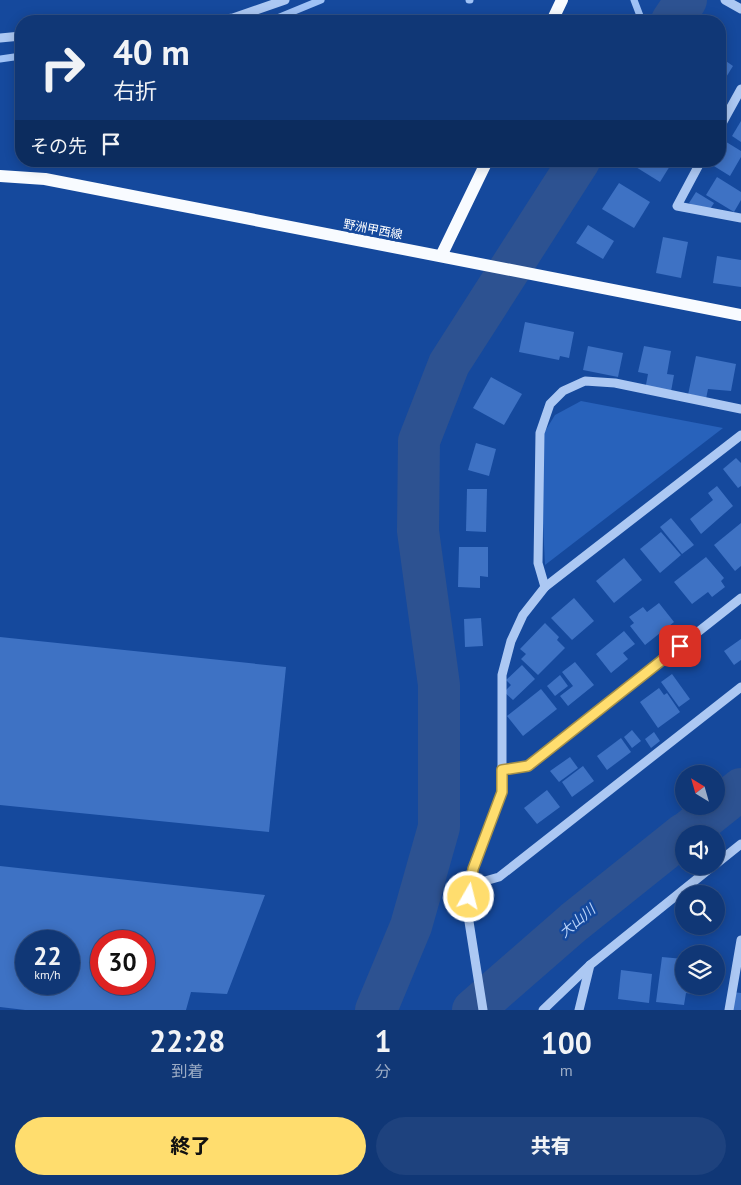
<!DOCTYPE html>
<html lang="ja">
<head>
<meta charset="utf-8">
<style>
	body { margin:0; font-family:"PT Sans","Noto Sans JP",sans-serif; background:#1e427e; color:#f1f3f6; height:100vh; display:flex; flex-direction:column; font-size:19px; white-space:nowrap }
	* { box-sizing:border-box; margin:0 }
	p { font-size:16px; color:#9cacc5 }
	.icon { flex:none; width:28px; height:28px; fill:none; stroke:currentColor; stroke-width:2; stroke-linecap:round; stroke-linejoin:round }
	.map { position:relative; height:1010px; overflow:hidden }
	.drawer { display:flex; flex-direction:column; background:#103776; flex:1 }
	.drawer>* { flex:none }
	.guide { position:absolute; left:15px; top:15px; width:711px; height:152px; border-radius:20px; box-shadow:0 2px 12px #0003,0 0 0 1px #305188; background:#103776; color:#f1f3f6; overflow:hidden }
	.needle { width:32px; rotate:323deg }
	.tools { position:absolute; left:675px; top:765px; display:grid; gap:10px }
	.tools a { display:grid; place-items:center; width:50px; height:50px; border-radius:50%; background:#103776; box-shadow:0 2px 12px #0003,0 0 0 1px #305188; font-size:25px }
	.speed { position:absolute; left:15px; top:930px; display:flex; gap:10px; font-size:25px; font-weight:700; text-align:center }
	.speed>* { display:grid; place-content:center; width:65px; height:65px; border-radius:50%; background:#103776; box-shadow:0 2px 12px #0003,0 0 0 1px #305188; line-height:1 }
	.speed small { font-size:12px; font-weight:400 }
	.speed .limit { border:8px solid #d22; background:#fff; color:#111 }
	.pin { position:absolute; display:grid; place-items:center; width:42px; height:42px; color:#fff; margin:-21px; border-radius:10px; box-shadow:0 2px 8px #0006 }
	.me { position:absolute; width:55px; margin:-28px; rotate:8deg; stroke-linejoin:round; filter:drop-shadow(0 0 4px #0008) }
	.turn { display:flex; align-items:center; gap:18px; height:105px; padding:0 15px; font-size:22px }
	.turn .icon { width:65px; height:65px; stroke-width:2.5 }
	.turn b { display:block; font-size:35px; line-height:42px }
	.then { display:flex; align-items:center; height:48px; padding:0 15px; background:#0003; gap:10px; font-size:19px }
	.eta { display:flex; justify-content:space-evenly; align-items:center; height:85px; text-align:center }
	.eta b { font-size:30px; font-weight:800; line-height:35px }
	.cta { display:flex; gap:10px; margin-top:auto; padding:10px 15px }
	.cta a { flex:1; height:58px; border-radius:30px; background:#ffdd6e; color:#111; font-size:20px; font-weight:800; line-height:58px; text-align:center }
	.cta a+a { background:#1e427e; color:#f1f3f6 }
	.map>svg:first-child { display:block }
	.green { fill:#2862bb }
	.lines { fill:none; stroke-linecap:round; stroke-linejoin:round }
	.stream { stroke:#9fc2f6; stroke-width:7 }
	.river { stroke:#2d5291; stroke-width:42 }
	.building { fill:#3e72c4; fill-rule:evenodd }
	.minor { stroke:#acc8f3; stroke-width:9 }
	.major { stroke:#f8fbff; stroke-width:12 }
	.route-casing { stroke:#a69048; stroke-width:12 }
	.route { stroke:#ffdd6e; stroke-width:9 }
	.labels { text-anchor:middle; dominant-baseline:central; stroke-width:5; stroke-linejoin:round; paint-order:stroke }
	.street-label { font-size:12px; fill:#fff; stroke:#15499d }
	.water-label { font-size:14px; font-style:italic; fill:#b9d3f9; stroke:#15499d }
</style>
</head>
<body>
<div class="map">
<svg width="741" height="1010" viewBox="0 0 741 1010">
	<rect width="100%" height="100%" fill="#15499d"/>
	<!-- green -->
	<polygon class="green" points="581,401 723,428 545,565 539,441 555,415"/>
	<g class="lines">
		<!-- stream -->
		<g class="stream">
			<polyline points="469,0 470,0"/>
			<polyline points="634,0 642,21"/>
			<polyline points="270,21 321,0"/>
			<polyline points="0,59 21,56"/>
		</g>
		<!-- river -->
		<g class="river">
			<polyline points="672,21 686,0"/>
			<polyline points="685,834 741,789"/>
			<polyline points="376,1010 411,926 439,827 439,685 418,531 419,441 449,364 579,161"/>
			<polyline points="473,1010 574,922 684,834"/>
		</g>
	</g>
	<!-- building -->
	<g class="building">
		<polygon points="720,57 733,66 720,87"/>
		<polygon points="741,121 741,142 732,136"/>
		<polygon points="723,140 741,151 741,157 730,176 709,163 720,161 720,145"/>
		<polygon points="632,161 673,161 660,182 631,164"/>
		<polygon points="717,177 741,192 741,200 734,212 706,195"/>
		<polygon points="619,183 650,202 634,228 602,209"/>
		<polygon points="696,192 714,203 707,214 689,203"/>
		<polygon points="588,225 614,241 603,259 576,243"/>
		<polygon points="663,237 688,242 681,278 656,273"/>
		<polygon points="717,256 741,260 741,287 713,283"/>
		<polygon points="525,322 574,332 569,358 560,356 559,360 519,352"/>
		<polygon points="588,346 623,353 618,377 583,370"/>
		<polygon points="644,346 671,351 667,374 674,375 670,397 645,390 648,374 638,372"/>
		<polygon points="696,356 736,364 731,391 708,389 706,399 688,395"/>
		<polygon points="491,377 522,394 504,425 473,408"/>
		<polygon points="476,443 496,449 489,476 468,470"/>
		<polygon points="736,458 741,463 741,486 738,488 723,469"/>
		<polygon points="717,486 733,506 701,534 690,519 713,500 708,493"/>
		<polygon points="467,489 487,489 486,532 466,531"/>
		<polygon points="671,518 694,545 682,554 660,527"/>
		<polygon points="741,523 741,566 735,571 714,545"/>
		<polygon points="661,532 681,555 660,573 640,549"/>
		<polygon points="459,547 488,547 488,577 480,576 480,588 458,587"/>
		<polygon points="706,557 724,578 721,581 725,587 712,597 708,592 692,604 674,582"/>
		<polygon points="624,558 642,580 614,603 596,581"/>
		<polygon points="574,598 594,621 572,640 551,618"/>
		<polygon points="659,603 674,622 645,645 630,626 634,623 629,617 643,607 647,612"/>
		<polygon points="481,618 483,646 465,647 464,619"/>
		<polygon points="545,623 559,637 557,640 565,648 538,675 521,659 526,654 520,649"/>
		<polygon points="624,631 635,644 623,653 628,659 611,673 596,654"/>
		<polygon points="0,637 286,667 269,832 0,805"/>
		<polygon points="741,639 741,660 734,665 724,651"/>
		<polygon points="575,662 594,685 568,706 560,696 573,686 562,672"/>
		<polygon points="522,665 535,679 513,700 504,692 511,685 506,680"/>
		<polygon points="672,674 690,699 679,707 661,682"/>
		<polygon points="560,675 568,686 555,696 547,686"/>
		<polygon points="659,688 664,695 667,693 680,712 658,728 640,702"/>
		<polygon points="541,689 557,709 523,736 507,716"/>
		<polygon points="632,730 641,741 632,748 624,737"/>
		<polygon points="654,732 660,741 651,748 645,739"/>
		<polygon points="621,738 631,752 607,770 597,756"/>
		<polygon points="570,757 578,768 559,782 550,771"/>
		<polygon points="583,766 594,781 572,797 562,782"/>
		<polygon points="547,790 560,807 537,824 524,808"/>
		<path d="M0 866 265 895 227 994 191 992 186 1010H25L0 1007ZM26 941H69V984H26ZM101 941H144V984H101Z"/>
		<polygon points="662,957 684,959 684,986 693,986 692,994 686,993 684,1005 656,1002"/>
		<polygon points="621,970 652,974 649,1003 618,999"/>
		<polygon points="732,992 741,993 741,1010 730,1010"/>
	</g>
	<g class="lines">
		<!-- minor -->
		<g class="minor">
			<polyline points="725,0 741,9"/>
			<polyline points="213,21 233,18 285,0"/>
			<polyline points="0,38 21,36"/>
			<polyline points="720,127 741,89"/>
			<polyline points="701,161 677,206 741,218"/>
			<polyline points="545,587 538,563 540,433 550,404 563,391 585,381 615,383 741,409"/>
			<polyline points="502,770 528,766 741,598"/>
			<polyline points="716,864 741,844"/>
			<polyline points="471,885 499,877 741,687"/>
			<polyline points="483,1010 467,909 473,869 502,792 502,675 511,641 523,615 545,587 741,435"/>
			<polyline points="543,1010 590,965"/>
			<polyline points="579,1010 590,965 713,866"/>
			<polyline points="729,1010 741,940"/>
		</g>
		<!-- major -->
		<g class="major">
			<polyline points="552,21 562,0"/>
			<polyline points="0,176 45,179 741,315"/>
			<polyline points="441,256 487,161"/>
		</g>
	</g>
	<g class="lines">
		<!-- route casing -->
		<g class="route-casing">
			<polyline id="route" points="469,897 473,869 502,792 502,770 528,766 680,646"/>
		</g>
		<!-- route -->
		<use href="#route" class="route"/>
	</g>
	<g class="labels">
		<!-- street labels -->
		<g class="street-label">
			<text transform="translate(373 229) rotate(11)">野洲甲西線</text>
		</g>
		<!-- water labels -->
		<g class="water-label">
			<text transform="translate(577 921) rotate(-40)">大山川</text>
		</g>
	</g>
</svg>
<div class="tools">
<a><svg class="needle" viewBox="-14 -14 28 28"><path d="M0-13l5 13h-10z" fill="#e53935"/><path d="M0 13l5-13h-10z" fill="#9cacc5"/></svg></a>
<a><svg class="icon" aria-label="sound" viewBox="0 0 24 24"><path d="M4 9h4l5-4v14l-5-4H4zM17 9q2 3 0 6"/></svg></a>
<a><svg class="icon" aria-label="search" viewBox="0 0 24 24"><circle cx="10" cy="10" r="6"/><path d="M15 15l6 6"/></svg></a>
<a><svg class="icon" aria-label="layers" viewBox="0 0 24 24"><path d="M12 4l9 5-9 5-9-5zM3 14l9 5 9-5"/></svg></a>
</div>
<div class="speed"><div>22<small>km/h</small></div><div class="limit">30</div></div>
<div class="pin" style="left:680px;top:646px;background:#d93025"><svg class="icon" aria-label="arrive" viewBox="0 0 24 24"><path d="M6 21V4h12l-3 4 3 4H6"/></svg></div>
<svg class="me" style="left:469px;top:897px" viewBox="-20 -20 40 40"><circle r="17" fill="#ffdd6e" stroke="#fff" stroke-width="3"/><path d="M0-11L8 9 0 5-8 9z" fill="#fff"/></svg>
<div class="guide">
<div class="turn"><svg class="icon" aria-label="right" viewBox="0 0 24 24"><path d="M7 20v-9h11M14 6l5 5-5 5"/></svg><div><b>40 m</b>右折</div></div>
<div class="then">その先<svg class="icon" aria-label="arrive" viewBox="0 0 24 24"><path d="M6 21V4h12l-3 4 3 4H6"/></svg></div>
</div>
</div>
<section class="drawer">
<div class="eta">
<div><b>22:28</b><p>到着</p></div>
<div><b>1</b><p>分</p></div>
<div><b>100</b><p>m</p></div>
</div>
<div class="cta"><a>終了</a><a>共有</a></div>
</section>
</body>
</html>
